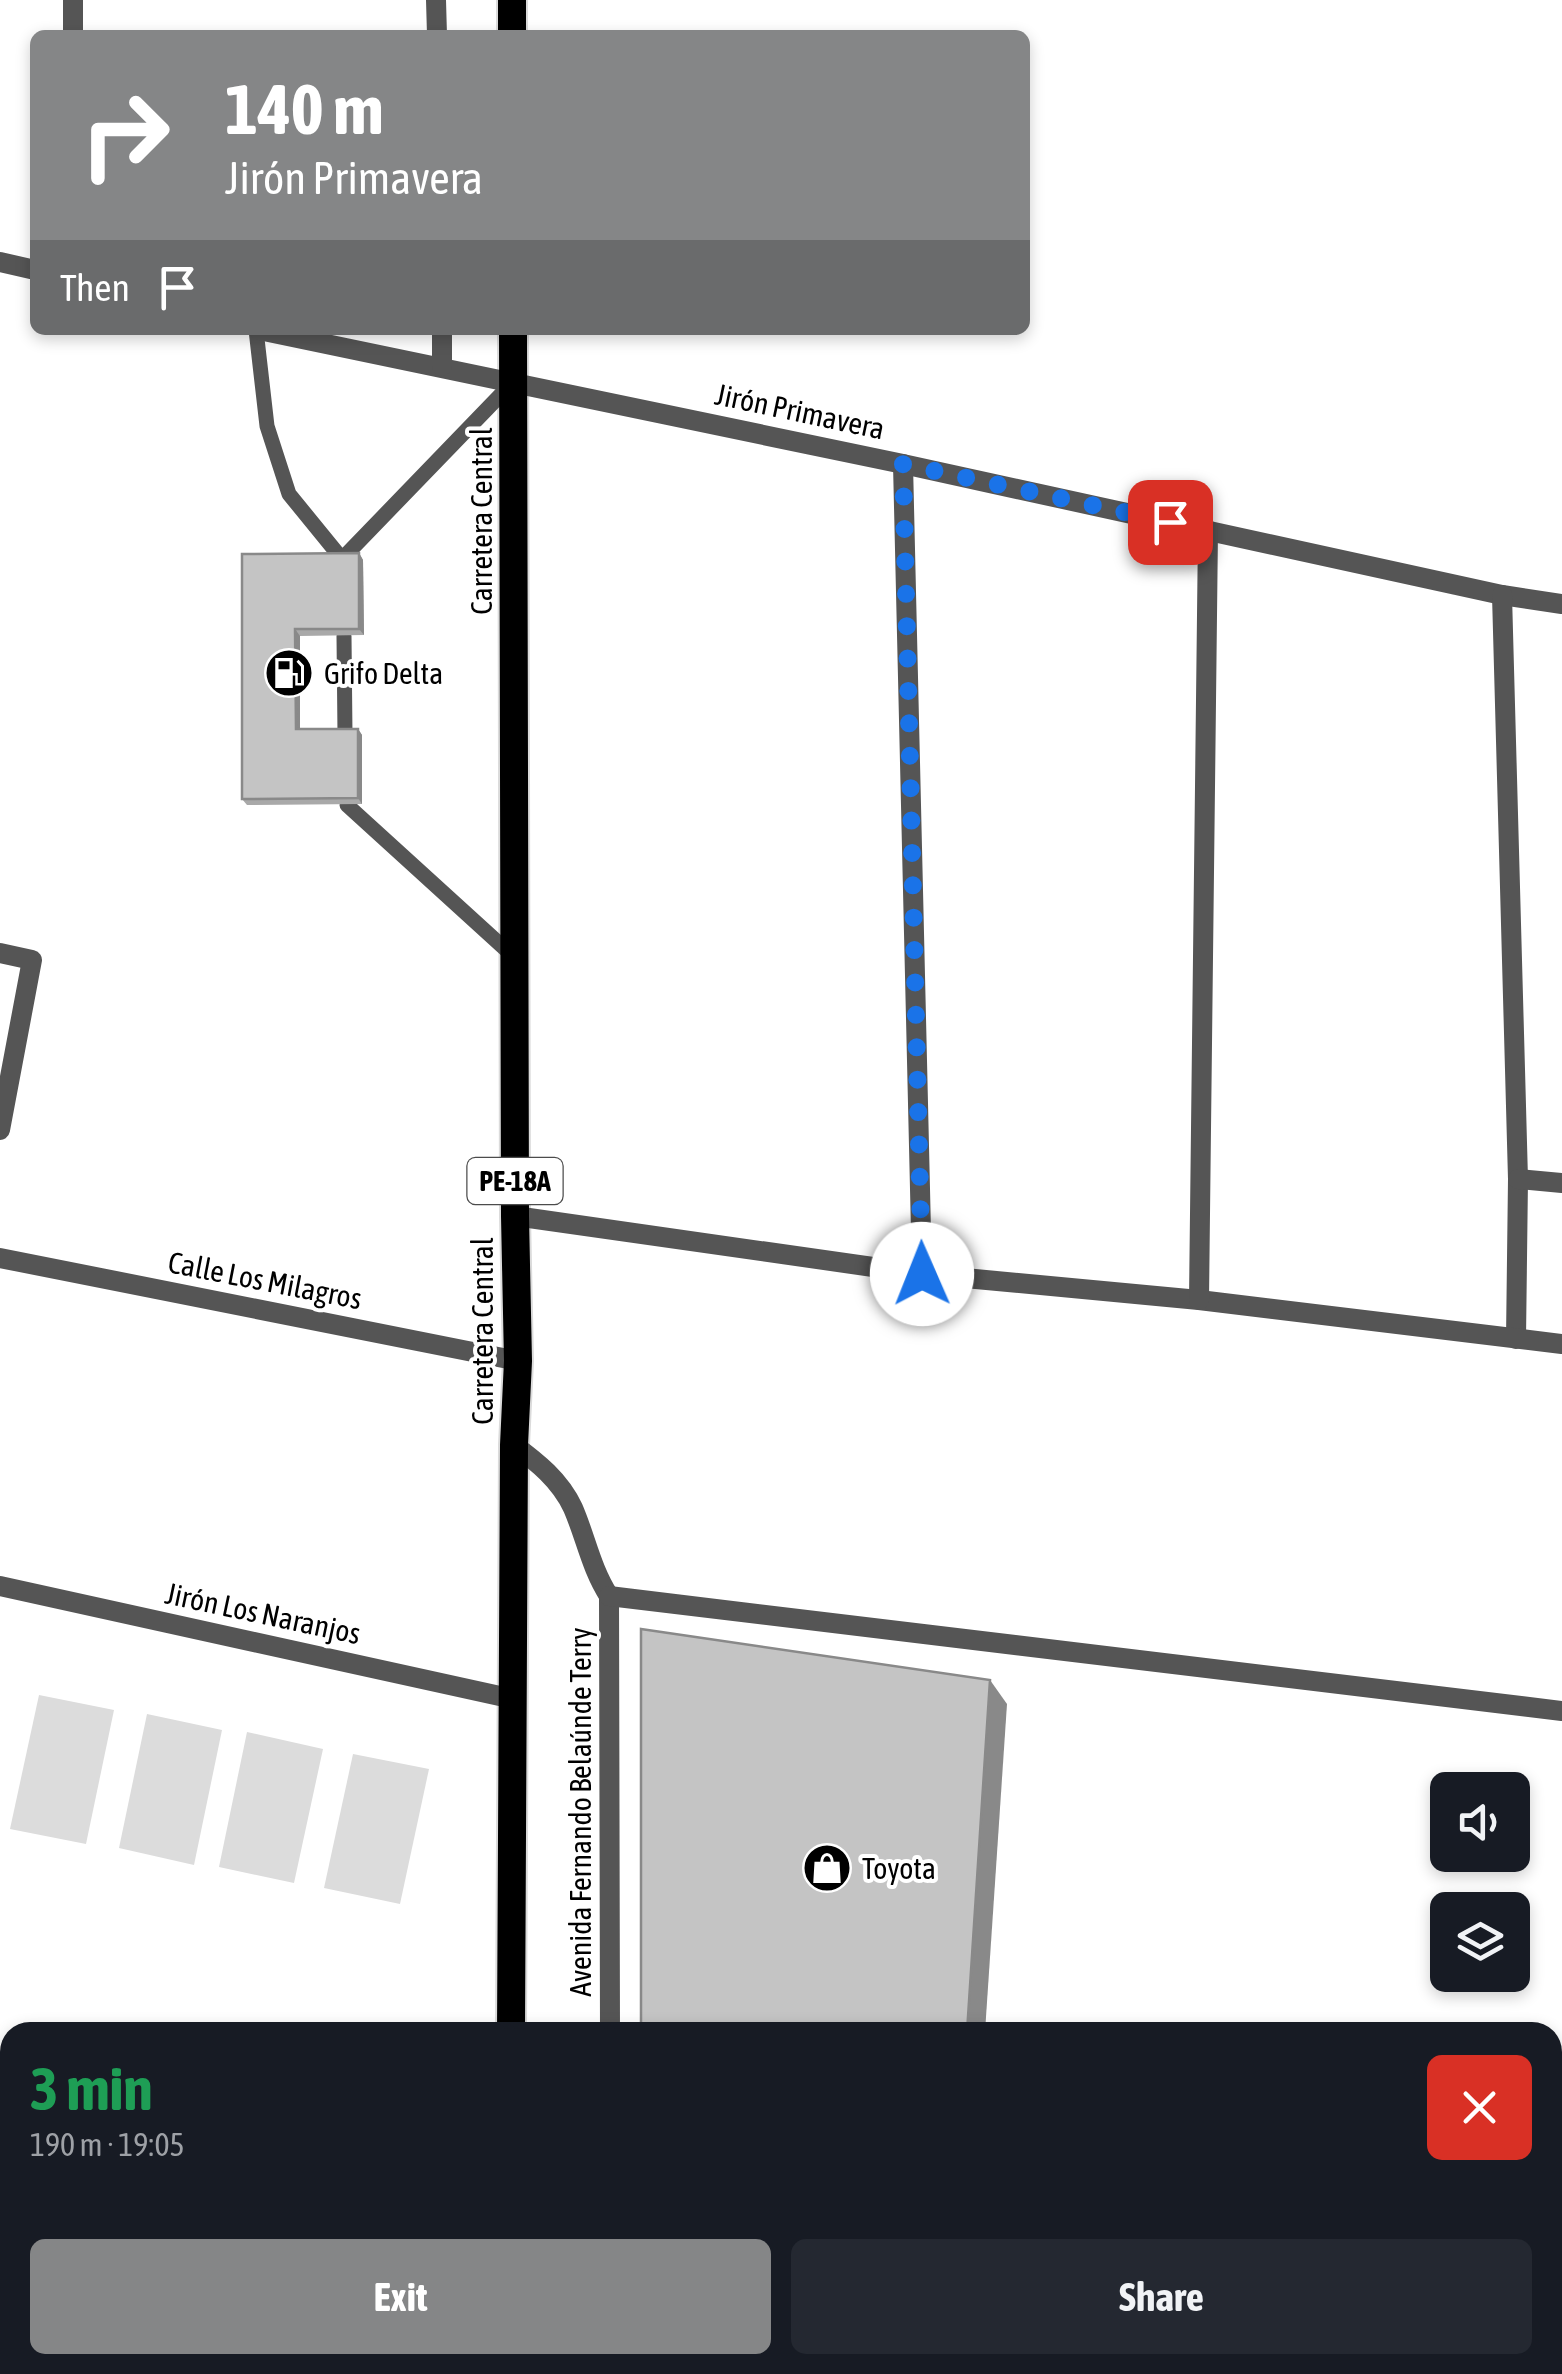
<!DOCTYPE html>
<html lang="en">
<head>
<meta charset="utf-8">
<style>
	body { margin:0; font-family:"Asap Condensed",sans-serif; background:#242831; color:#f1f3f6; height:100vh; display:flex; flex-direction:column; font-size:38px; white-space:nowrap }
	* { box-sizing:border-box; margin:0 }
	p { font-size:32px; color:#9ea1a6 }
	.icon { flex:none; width:55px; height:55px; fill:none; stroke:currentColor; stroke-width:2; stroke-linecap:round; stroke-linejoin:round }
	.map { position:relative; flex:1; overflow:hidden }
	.drawer { position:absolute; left:0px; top:2022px; width:1562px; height:352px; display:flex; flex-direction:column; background:#171b24; border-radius:30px 30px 0 0; box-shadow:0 5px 15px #0003 }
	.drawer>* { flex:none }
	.top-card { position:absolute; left:30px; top:30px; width:1000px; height:305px; border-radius:15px; box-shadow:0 5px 15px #0003; background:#858687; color:#fff; overflow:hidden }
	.fabs { position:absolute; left:1430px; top:1772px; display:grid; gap:20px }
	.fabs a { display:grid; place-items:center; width:100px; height:100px; border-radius:15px; background:#171b24; box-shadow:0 5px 15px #0003; font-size:50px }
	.pin { position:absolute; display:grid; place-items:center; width:85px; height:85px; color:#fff; margin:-42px; border-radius:20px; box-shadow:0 5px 15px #0006 }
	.me { position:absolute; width:110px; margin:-55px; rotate:359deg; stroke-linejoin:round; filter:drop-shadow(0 0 8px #0008) }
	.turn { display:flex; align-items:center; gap:35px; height:210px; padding:0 30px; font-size:45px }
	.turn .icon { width:130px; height:130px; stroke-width:2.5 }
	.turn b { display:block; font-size:70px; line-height:85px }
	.then { display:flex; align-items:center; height:95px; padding:0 30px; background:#0003; gap:20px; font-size:38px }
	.round { display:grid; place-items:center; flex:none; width:105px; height:105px; border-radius:15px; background:#242831 }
	.head { display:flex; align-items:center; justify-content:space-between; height:170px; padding:0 30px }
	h1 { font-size:60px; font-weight:700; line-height:75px; color:#1e9e55 }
	.primary-button { display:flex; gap:20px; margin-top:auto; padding:20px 30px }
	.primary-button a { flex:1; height:115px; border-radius:15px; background:#858687; color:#fff; font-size:40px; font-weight:700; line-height:115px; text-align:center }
	.primary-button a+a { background:#242831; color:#f1f3f6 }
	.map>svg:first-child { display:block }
	.pitch { fill:#dcdcdc }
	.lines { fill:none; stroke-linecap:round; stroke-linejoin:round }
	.trunk-casing { stroke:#dbdbdb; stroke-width:32 }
	.service { stroke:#555; stroke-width:15 }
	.minor { stroke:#555; stroke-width:20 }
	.trunk { stroke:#000; stroke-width:28 }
	.wall { fill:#a9a9a9 }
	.shaded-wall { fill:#898989 }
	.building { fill:#c4c4c4; stroke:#898989; stroke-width:2.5 }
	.route { stroke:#1a73e8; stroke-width:18; stroke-dasharray:0 32.4 }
	.labels { text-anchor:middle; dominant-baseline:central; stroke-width:8; stroke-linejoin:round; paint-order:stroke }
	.shield { fill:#fff; stroke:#4c4c4c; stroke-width:2.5 }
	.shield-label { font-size:28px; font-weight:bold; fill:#000 }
	.street-label { font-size:30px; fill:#000; stroke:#fff }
	.poi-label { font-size:30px; fill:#000; stroke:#fff; text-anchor:start }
</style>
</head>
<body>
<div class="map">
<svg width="1562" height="2374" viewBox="0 0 1562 2374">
	<rect width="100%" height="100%" fill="#fff"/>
	<!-- pitch -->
	<g class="pitch">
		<polygon points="39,1695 114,1710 86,1844 10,1829"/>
		<polygon points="147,1714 222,1730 194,1865 119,1848"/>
		<polygon points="247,1732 323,1749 294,1883 219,1867"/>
		<polygon points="353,1754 429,1769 400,1904 324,1888"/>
	</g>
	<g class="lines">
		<!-- trunk casing -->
		<g class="trunk-casing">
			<g id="trunk">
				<polyline points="512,0 512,35"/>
				<polyline points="511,2032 514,1445 518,1361 515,1216 513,330"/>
				<polyline points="510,2374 510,2365"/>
			</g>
		</g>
		<!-- service -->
		<g class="service">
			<polyline points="256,330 267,426 289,494 342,559 513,382"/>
			<polyline points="344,636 345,735"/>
			<polyline points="347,805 514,957"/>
			<polyline points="1552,2223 1562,2224"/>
			<polyline points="438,2365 452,2374"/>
			<polyline points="1023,2365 1095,2374"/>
			<polyline points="1536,2365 1537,2374"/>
			<polyline points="1211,2374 1211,2365"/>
		</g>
		<!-- minor -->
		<g class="minor">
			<polyline points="73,0 73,35"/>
			<polyline points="436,0 437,35"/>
			<polyline points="0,262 35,270"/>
			<polyline points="259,330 903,464 1502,595 1562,604"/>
			<polyline points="442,330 442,366"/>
			<polyline points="903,464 922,1274"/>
			<polyline points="1502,595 1518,1179 1516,1339"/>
			<polyline points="0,953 32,960 0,1130"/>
			<polyline points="1518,1179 1562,1183"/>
			<polyline points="515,1216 922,1274 1199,1300 1562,1344"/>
			<polyline points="0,1258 518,1361"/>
			<polyline points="1199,1300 1208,530"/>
			<path d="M514 1445C537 1462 560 1480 573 1508 586 1538 591 1568 609 1596L610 2032"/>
			<polyline points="0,1586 513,1699"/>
			<polyline points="609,1596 1562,1711"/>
			<polyline points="606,2374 607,2365"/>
		</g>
		<!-- trunk -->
		<use href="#trunk" class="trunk"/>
	</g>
	<!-- wall -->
	<polygon class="wall" points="359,553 363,560 364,635 300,636 300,729 358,729 362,735 362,804 247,805 242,799 242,554"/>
	<!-- shaded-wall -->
	<g class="shaded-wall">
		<polygon points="359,553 363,560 364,635 359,629"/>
		<polygon points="295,629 300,636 300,735 296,729"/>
		<polygon points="358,729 362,735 362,804 358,798"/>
		<polygon points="990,1680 1007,1704 985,2032 967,2032"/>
	</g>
	<!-- building -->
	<g class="building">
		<polygon points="359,553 359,629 295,629 296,729 358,729 358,798 242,799 242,554"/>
		<polygon points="641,1629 990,1680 967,2032 641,2032"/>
	</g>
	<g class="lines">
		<!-- route -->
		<polyline class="route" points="922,1274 903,464 1170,522"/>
	</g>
	<!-- icons -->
	<defs>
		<g id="fuel-disc" transform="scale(2.5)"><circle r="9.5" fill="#000" stroke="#fff"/><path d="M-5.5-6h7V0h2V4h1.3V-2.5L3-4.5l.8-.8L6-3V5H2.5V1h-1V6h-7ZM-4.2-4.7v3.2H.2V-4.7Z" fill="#fff"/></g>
		<g id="shop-disc" transform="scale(2.5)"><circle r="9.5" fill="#000" stroke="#fff"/><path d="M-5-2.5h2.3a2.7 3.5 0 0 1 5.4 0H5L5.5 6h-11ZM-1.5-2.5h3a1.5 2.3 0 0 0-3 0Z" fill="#fff"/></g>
	</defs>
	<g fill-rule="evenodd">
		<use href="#fuel-disc" x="289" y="673"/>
		<use href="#shop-disc" x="827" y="1868"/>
	</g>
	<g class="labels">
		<!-- shield labels -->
		<rect class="shield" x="467.5" y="1158" width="95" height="46" rx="8"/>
		<g class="shield-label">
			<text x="515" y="1181">PE-18A</text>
		</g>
		<!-- street labels -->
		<g class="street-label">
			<text transform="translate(800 411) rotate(12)">Jirón Primavera</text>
			<text transform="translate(481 521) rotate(-90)">Carretera Central</text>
			<text transform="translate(265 1280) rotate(11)">Calle Los Milagros</text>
			<text transform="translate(482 1331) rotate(-90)">Carretera Central</text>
			<text transform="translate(263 1613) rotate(12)">Jirón Los Naranjos</text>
			<text transform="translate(580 1812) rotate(-90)">Avenida Fernando Belaúnde Terry</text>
		</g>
		<!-- poi labels -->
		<g class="poi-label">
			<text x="324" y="673">Grifo Delta</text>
			<text x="862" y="1868">Toyota</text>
		</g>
	</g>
</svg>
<div class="fabs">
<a><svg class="icon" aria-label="sound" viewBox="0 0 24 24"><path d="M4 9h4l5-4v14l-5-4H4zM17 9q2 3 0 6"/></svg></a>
<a><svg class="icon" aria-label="layers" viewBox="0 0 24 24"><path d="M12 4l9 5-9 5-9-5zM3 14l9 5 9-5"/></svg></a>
</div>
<div class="pin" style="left:1170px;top:522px;background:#d93025"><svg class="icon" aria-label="arrive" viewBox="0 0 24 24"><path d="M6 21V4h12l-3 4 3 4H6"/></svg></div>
<svg class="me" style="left:922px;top:1274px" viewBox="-20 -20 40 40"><circle r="19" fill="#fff"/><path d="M0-13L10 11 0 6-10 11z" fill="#1a73e8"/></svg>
<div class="top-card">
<div class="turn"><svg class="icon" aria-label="right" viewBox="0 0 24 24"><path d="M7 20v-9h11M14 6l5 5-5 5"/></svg><div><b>140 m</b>Jirón Primavera</div></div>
<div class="then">Then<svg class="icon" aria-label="arrive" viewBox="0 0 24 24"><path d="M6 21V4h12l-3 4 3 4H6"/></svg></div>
</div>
<section class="drawer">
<div class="head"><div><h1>3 min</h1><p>190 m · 19:05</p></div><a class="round" style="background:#d93025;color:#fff"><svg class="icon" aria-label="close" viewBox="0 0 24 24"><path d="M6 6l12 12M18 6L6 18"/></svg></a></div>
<div class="primary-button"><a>Exit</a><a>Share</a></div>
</section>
</div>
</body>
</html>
